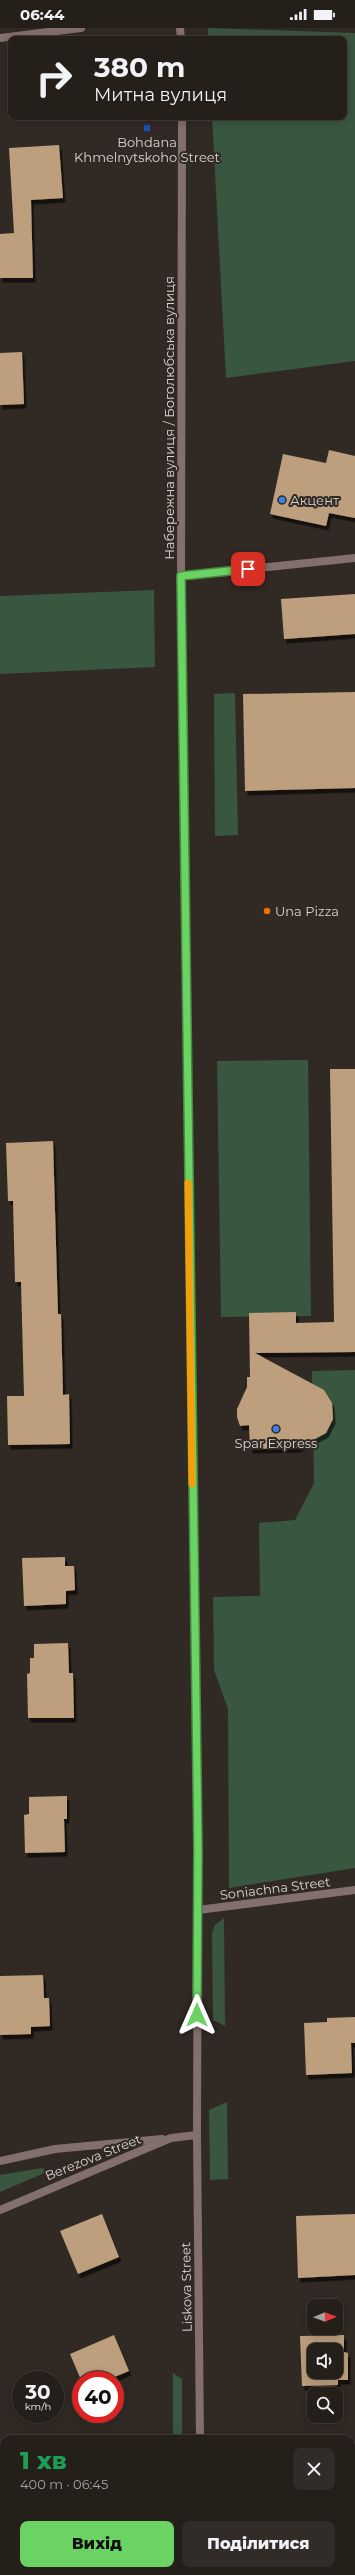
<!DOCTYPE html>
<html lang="uk">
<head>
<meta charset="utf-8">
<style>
	body { margin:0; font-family:Montserrat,sans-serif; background:#312c27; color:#f1f3f6; height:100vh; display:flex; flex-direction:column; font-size:15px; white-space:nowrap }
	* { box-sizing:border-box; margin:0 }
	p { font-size:13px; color:#a3a2a2 }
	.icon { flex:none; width:22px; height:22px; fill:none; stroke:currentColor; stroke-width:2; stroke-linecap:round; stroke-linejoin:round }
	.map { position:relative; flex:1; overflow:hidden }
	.details { position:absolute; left:0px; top:2407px; width:355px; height:140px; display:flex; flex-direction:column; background:#251f1a; border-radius:12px 12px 0 0; box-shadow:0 2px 10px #0003,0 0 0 1px #423d39 }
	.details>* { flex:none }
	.banner { position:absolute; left:8px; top:8px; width:339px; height:84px; border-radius:8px; box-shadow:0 2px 10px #0003,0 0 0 1px #423d39; background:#251f1a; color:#f1f3f6; overflow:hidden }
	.needle { width:26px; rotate:89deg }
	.controls { position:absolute; left:307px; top:2271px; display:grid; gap:8px }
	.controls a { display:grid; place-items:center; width:36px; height:36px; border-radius:8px; background:#251f1a; box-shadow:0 2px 10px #0003,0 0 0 1px #423d39; font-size:20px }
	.speed { position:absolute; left:12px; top:2343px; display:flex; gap:8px; font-size:20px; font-weight:700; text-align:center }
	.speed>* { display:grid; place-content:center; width:52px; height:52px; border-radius:50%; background:#251f1a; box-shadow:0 2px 10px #0003,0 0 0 1px #423d39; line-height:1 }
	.speed small { font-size:10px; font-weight:400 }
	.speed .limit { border:6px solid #d22; background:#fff; color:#111 }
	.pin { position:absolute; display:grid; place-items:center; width:34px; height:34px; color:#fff; margin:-17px; border-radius:8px; box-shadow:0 2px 6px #0006 }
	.me { position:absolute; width:44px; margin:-22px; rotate:0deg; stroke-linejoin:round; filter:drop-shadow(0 0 3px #0008) }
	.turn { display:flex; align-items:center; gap:14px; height:84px; padding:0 20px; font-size:18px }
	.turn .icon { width:52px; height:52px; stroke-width:2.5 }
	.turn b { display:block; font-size:28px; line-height:34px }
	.round { display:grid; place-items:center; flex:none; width:42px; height:42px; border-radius:8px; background:#312c27 }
	.headline { display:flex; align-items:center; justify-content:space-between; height:68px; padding:0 20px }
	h1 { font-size:24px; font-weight:800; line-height:30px; color:#1e9e55 }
	.primary-button { display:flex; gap:8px; margin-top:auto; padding:8px 20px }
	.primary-button a { flex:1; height:46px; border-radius:8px; background:#6bd363; color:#111; font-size:16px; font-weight:800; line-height:46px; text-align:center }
	.primary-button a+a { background:#312c27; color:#f1f3f6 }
	.status { display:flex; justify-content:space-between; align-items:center; height:28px; padding:0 20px; background:#251f1a; direction:ltr }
	.status svg { height:11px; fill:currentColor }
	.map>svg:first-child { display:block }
	.green { fill:#39563f }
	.building { fill:#bd9f7e; fill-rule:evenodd; filter:url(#shadow) }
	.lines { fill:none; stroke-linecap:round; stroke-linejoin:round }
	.minor { stroke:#836f6b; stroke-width:8 }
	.tertiary { stroke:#836f6b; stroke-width:8 }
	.route-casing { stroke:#468940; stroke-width:10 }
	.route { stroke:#6bd363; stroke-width:7 }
	.slow { stroke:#f59e0b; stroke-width:7 }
	.transit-dot { fill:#1a4fb4; stroke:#312923; stroke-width:1.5 }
	.shop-dot { fill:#3f7fe0; stroke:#312923; stroke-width:1.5 }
	.food-dot { fill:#e8710a; stroke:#312923; stroke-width:1.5 }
	.labels { text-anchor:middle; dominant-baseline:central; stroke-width:4; stroke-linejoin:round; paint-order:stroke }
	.poi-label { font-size:13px; fill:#dad4d1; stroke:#312923 }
	.street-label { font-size:13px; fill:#dad4d1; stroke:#312923 }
</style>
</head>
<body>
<div class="status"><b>06:44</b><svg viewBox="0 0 49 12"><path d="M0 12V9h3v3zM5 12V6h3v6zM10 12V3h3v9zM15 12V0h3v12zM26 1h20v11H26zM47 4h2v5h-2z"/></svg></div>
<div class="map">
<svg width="355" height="2547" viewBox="0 0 355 2547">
	<defs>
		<filter id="shadow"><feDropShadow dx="2.5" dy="4.5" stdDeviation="0" flood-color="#0009"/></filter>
	</defs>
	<rect width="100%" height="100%" fill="#312923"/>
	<!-- green -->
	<g class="green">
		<polygon points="208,0 355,5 355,333 226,350 212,89 344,89 344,11 208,11"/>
		<polygon points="154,562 155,639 0,646 0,568"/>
		<polygon points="235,665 238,807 215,808 214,666"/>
		<polygon points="308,1032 311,1288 221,1289 217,1033"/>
		<polygon points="355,1342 355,1840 229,1860 228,1681 214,1642 213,1569 260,1568 259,1495 295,1492 314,1455 312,1343"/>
		<polygon points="224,1890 225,1998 213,1992 212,1905 215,1897"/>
		<polygon points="227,2074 228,2151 210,2152 209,2082"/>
		<polygon points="42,2140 47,2144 0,2164 0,2147"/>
		<polygon points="173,2345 182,2351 182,2411 173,2411"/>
	</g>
	<!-- building -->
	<g class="building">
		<polygon points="59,117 63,170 31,172 33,250 0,250 0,206 14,205 9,120"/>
		<polygon points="22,324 24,376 0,377 0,325"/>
		<polygon points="329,422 355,428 355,490 329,485 326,498 270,486 283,426 326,435"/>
		<polygon points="355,566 355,606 284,611 281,571"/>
		<polygon points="355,664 355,760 245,763 243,666"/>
		<polygon points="330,1041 355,1041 355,1324 255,1325 324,1362 332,1375 333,1391 326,1405 298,1420 250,1421 249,1397 240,1398 237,1389 237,1381 247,1359 247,1349 250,1349 249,1285 296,1284 296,1295 334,1294"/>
		<polygon points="53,1113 58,1286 61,1286 63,1367 69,1366 70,1416 8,1417 7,1368 24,1368 21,1254 15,1254 13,1173 8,1173 6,1115"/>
		<polygon points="65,1529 65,1538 74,1538 75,1562 66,1563 66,1576 24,1578 22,1530"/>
		<polygon points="68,1615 69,1645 73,1645 74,1690 28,1690 27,1646 30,1645 30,1630 34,1630 34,1616"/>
		<polygon points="67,1768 67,1791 64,1791 65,1824 25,1825 24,1787 29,1786 29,1769"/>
		<polygon points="43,1947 44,1970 49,1970 50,1998 31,1999 31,2006 0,2007 0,1948"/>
		<polygon points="355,1989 355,2015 351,2015 352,2045 306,2047 304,1995 327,1994 327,1990"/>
		<polygon points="102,2186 119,2229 78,2246 60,2203"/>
		<polygon points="355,2186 355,2247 298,2250 296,2188"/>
		<polygon points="114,2307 129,2343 107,2352 81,2352 70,2326"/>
		<path d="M344 2307V2324L348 2325V2352H338V2357L302 2358 300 2308ZM314 2322H336V2344H314Z"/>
	</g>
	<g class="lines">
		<!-- minor -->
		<g class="minor">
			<polyline points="0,10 81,0"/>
			<polyline points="181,548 355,530"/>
			<polyline points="198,1882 355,1862"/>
			<polyline points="0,2133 55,2121 162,2111"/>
			<polyline points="0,2182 171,2110 197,2107"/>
			<polyline points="351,2454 355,2453"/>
		</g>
		<!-- tertiary -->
		<g class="tertiary">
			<polyline points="180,0 181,11"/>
			<polyline points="182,89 181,560 198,1822 197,2107 200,2411"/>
			<polyline points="201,2543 201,2547"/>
		</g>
	</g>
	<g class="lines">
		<!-- route casing -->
		<g class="route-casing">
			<polyline id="route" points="197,1987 198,1822 181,548 248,541"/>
		</g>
		<!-- route -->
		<use href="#route" class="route"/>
		<!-- slow -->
		<polyline class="slow" points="188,1155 192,1456"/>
	</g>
	<!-- markers -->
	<rect class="transit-dot" x="143" y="96" width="8" height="8" rx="2"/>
	<g class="shop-dot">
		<circle cx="282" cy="472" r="4"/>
		<circle cx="276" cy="1401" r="4"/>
	</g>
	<circle class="food-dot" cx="267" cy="883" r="4"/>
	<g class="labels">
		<!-- poi labels -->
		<g class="poi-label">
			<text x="147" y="114">Bohdana<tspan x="147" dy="15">Khmelnytskoho Street</tspan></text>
			<text x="290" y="472" text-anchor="start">Акцент</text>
			<text x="275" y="883" text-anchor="start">Una Pizza</text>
			<text x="276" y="1415">Spar Express</text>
		</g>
		<!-- street labels -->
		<g class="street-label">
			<text transform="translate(169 390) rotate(-90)">Набережна вулиця / Боголюбська вулиця</text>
			<text transform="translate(275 1860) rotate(-7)">Soniachna Street</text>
			<text transform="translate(93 2129) rotate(-22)">Berezova Street</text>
			<text transform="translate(186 2259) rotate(-91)">Liskova Street</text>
		</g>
	</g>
</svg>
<div class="controls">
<a><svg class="needle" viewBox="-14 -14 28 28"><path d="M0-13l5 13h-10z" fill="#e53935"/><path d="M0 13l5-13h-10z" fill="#a3a2a2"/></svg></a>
<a><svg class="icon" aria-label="sound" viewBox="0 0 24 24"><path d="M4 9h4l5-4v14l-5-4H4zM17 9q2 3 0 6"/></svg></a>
<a><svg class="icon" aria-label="search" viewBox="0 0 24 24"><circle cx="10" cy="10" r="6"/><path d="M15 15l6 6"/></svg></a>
</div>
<div class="speed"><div>30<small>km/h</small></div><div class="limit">40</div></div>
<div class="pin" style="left:248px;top:541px;background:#d93025"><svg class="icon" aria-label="arrive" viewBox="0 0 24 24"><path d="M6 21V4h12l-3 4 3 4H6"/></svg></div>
<svg class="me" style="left:197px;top:1987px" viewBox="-20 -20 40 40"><path d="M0-17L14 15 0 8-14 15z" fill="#6bd363" stroke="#fff" stroke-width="4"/></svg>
<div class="banner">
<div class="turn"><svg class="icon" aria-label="right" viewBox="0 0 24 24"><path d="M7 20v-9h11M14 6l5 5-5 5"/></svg><div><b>380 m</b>Митна вулиця</div></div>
</div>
<section class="details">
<div class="headline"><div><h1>1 хв</h1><p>400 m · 06:45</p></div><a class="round"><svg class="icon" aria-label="close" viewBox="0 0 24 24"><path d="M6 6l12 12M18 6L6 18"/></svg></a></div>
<div class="primary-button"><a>Вихід</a><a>Поділитися</a></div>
</section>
</div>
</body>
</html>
